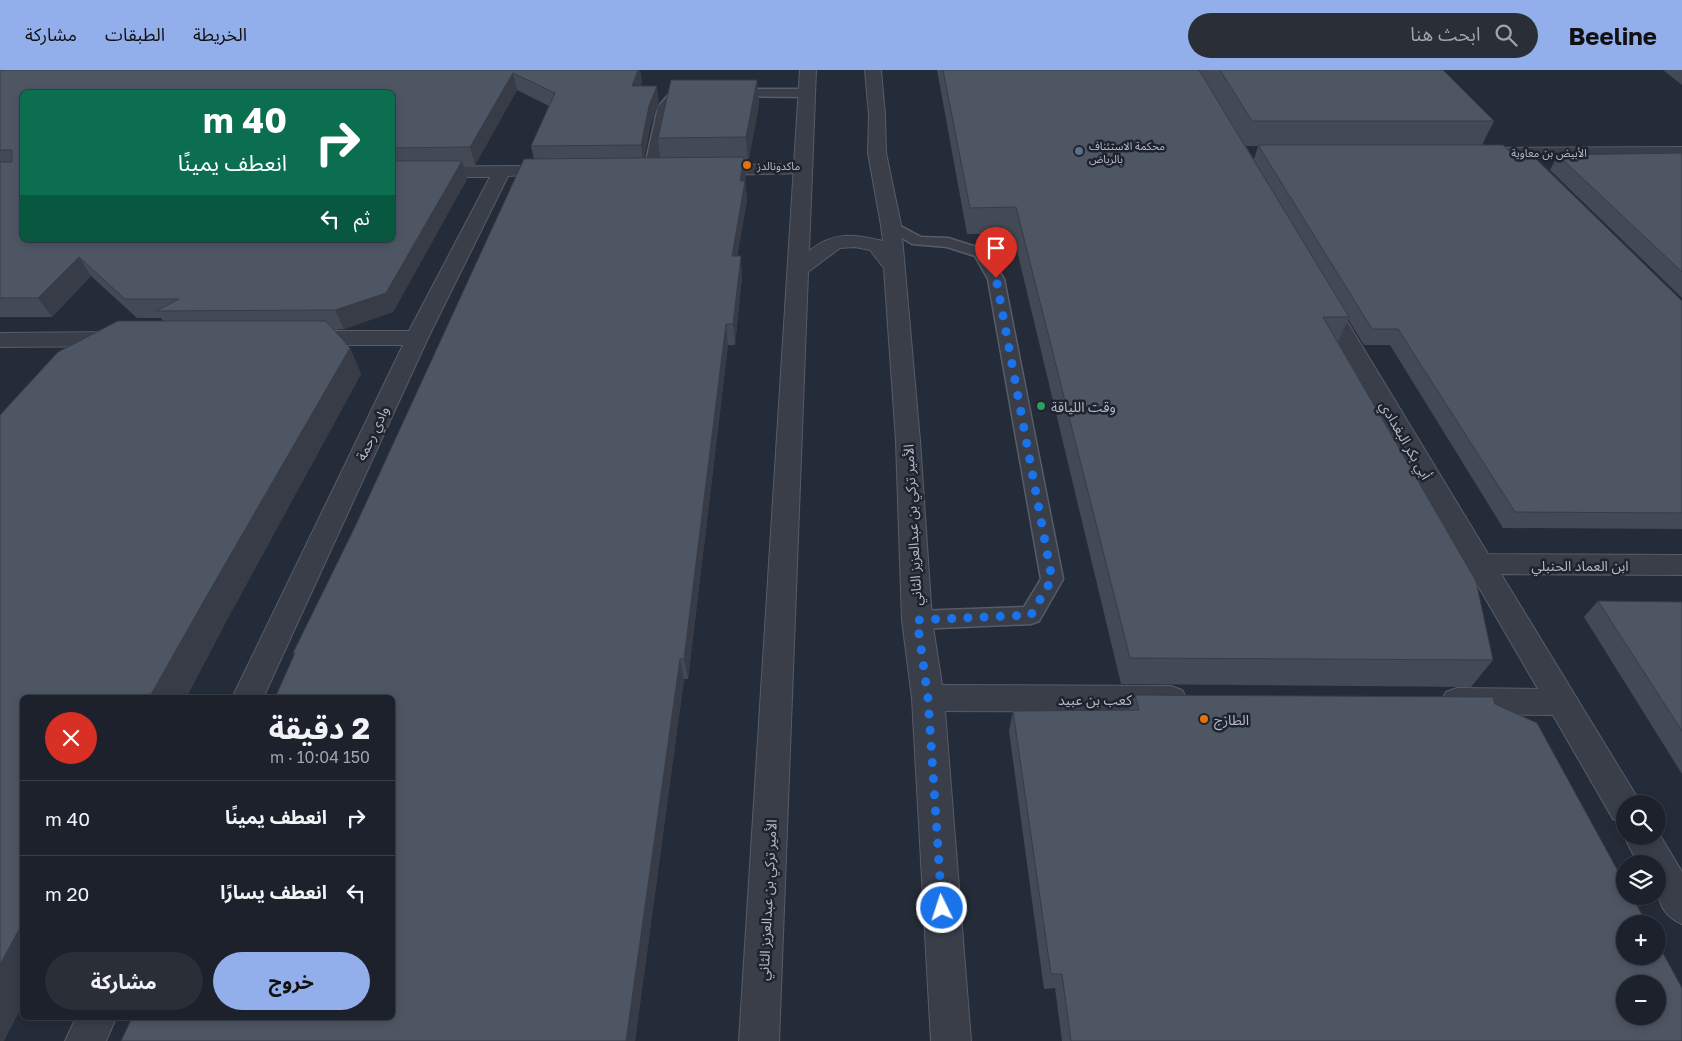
<!DOCTYPE html>
<html lang="ar">
<head>
<meta charset="utf-8">
<style>
	body { margin:0; font-family:"Golos Text","Noto Sans Arabic",sans-serif; background:#292e37; color:#f1f3f6; direction:rtl; height:100vh; display:flex; flex-direction:column; font-size:19px; white-space:nowrap }
	* { box-sizing:border-box; margin:0 }
	p { font-size:16px; color:#a0a3a9 }
	.icon { flex:none; width:28px; height:28px; fill:none; stroke:currentColor; stroke-width:2; stroke-linecap:round; stroke-linejoin:round }
	.map { position:relative; flex:1; overflow:hidden; direction:ltr }
	.drawer { position:absolute; left:20px; top:625px; width:375px; height:325px; display:flex; flex-direction:column; background:#1c212b; border-radius:8px; box-shadow:0 2px 8px #0003,0 0 0 1px #3a3e47; direction:rtl }
	.drawer>* { flex:none }
	.banner { position:absolute; left:20px; top:20px; width:375px; height:152px; border-radius:8px; box-shadow:0 2px 8px #0003,0 0 0 1px #3a3e47; direction:rtl; background:#0b6e4f; color:#fff; overflow:hidden }
	.buttons { position:absolute; left:1616px; top:725px; display:grid; gap:10px }
	.buttons a { display:grid; place-items:center; width:50px; height:50px; border-radius:50%; background:#1c212b; box-shadow:0 2px 8px #0003,0 0 0 1px #3a3e47; font-size:25px }
	.pin { position:absolute; display:grid; place-items:center; width:42px; height:42px; color:#fff; margin:-51px -21px; border-radius:50% 50% 50% 0; rotate:-45deg; box-shadow:0 0 5px #0007 }
	.pin .icon { rotate:45deg }
	.me { position:absolute; width:55px; margin:-28px; rotate:356deg; stroke-linejoin:round; filter:drop-shadow(0 0 4px #0008) }
	.turn { display:flex; align-items:center; gap:18px; height:105px; padding:0 25px; font-size:22px }
	.turn .icon { width:65px; height:65px; stroke-width:2.5 }
	.turn b { display:block; font-size:35px; line-height:42px }
	.then { display:flex; align-items:center; height:48px; padding:0 25px; background:#0003; gap:10px; font-size:19px }
	.round { display:grid; place-items:center; flex:none; width:52px; height:52px; border-radius:26px; background:#292e37 }
	.summary { display:flex; align-items:center; justify-content:space-between; height:85px; padding:0 25px }
	h1 { font-size:30px; font-weight:700; line-height:38px }
	.primary-button { display:flex; gap:10px; margin-top:auto; padding:10px 25px }
	.primary-button a { flex:1; height:58px; border-radius:30px; background:#93afeb; color:#111; font-size:20px; font-weight:700; line-height:58px; text-align:center }
	.primary-button a+a { background:#292e37; color:#f1f3f6 }
	ul { padding:0; list-style:none }
	li { display:flex; align-items:center; gap:15px; height:75px; padding:0 25px; border-top:1px solid #3a3e47 }
	li div { flex:1 }
	li b { display:block; font-size:19px }
	li em { font-style:normal }
	header { display:flex; align-items:center; gap:30px; box-sizing:border-box; height:70px; padding:0 25px; background:#93afeb; color:#111 }
	header strong { font-size:24px }
	nav { display:flex; gap:28px; margin-inline-start:auto; font-size:18px }
	.search { width:350px; height:45px; background:#292e37; display:flex; align-items:center; gap:12px; box-sizing:border-box; padding:0 18px; border-radius:28px; color:#a0a3a9; font-size:19px }
	.map>svg:first-child { display:block }
	.lines { fill:none; stroke-linecap:round; stroke-linejoin:round }
	.service-casing { stroke:#575c67; stroke-width:3 }
	.minor-casing { stroke:#575c67; stroke-width:2 }
	.tertiary-casing { stroke:#575c67; stroke-width:2 }
	.service { fill:#393e49; fill-rule:evenodd }
	.minor { fill:#393e49; fill-rule:evenodd }
	.tertiary { fill:#393e49; fill-rule:evenodd }
	.wall { fill:#434a56; fill-rule:evenodd }
	.shaded-wall { fill:#373c46 }
	.building { fill:#4e5664; stroke:#373c46; fill-rule:evenodd }
	.route { stroke:#1a73e8; stroke-width:9; stroke-dasharray:0 16.2 }
	.service-dot { fill:#5c6f8a; stroke:#1e232e; stroke-width:2 }
	.food-dot { fill:#e8710a; stroke:#1e232e; stroke-width:2 }
	.leisure-dot { fill:#2e9e5b; stroke:#1e232e; stroke-width:2 }
	.labels { text-anchor:middle; dominant-baseline:central; stroke-width:5; stroke-linejoin:round; paint-order:stroke }
	.far-poi-label { font-size:11px; fill:#b4b9c5; stroke:#1e232e; text-anchor:start }
	.far-street-label { font-size:11px; fill:#b4b9c5; stroke:#1e232e }
	.poi-label { font-size:14px; fill:#b4b9c5; stroke:#1e232e; text-anchor:start }
	.street-label { font-size:14px; fill:#b4b9c5; stroke:#1e232e }
</style>
</head>
<body>
<header>
<strong>Beeline</strong>
<div class="search"><svg class="icon" aria-label="search" viewBox="0 0 24 24"><circle cx="10" cy="10" r="6"/><path d="M15 15l6 6"/></svg>ابحث هنا</div>
<nav><a>الخريطة</a><a>الطبقات</a><a>مشاركة</a></nav>
</header>
<div class="map">
<svg width="1682" height="971" viewBox="0 0 1682 971">
	<rect width="100%" height="100%" fill="#252c39"/>
	<g class="lines">
		<!-- service casing -->
		<g class="service-casing">
			<g id="service">
				<polygon points="684,19 692,20 694,23 692,26 678,28 670,37 658,100 656,103 646,103 644,100 658,37 670,23"/>
				<polygon points="729,19 806,19 812,23 806,27 725,26 723,23 725,20"/>
				<polygon points="891,151 921,167 948,168 986,180 1004,209 1063,509 1039,551 1031,554 917,559 909,556 906,550 909,544 917,541 1024,537 1041,509 988,209 975,186 947,177 912,174 886,158 884,155 886,152"/>
			</g>
		</g>
		<!-- minor casing -->
		<g class="minor-casing">
			<g id="minor">
				<polygon points="1682,77 1682,87 1473,88 1467,87 1464,83 1467,79 1473,78"/>
				<polygon points="802,94 808,95 811,99 808,103 709,105 703,104 700,100 703,96 709,95"/>
				<polygon points="518,96 524,97 527,101 524,105 508,106 428,268 263,628 232,628 403,275 304,275 296,273 293,268 296,263 304,261 409,261 490,107 392,107 392,97"/>
				<polygon points="1323,224 1330,226 1334,230 1488,484 1682,485 1682,505 1501,504 1637,727 1640,734 1625,734 1625,754 1613,749 1553,645 1457,644 1446,640 1441,631 1446,622 1457,618 1538,619 1312,230 1316,226"/>
				<polygon points="118,262 126,264 129,269 126,274 118,276 0,277 0,263"/>
				<polygon points="928,615 1171,616 1182,620 1187,629 1182,638 1171,642 928,641 917,637 912,628 917,619"/>
				<path d="M1658 762 1682 802V854C1654 842 1658 820 1658 794H1638L1624 766 1625 763V766H1658Z"/>
				<polygon points="76,948 116,948 106,971 65,971"/>
			</g>
		</g>
		<!-- tertiary casing -->
		<g class="tertiary-casing">
			<path id="tertiary" d="M800 0H816L809 181C834 161 853 164 883 171L881 155 868 83 869 45 865 0H881L885 45 886 83 901 155 920 371 932 550 944 628 971 971H931L912 628 902 550 896 371 884 198 870 180 855 177 840 178 808 202 779 971H739Z"/>
		</g>
		<!-- service -->
		<use href="#service" class="service"/>
		<!-- minor -->
		<use href="#minor" class="minor"/>
		<!-- tertiary -->
		<use href="#tertiary" class="tertiary"/>
	</g>
	<!-- wall -->
	<g class="wall">
		<path d="M0 0H640L642 12 640 16 659 34 651 53 644 88H660L658 68 757 10 759 35 748 93H745L746 106 745 111 747 130 737 186 742 206 735 275H728L688 609H684L635 971H121L294 585 293 583 534 89 531 76 549 36 517 20 475 95H463L467 109 393 242 344 259 334 260 350 278 361 304 228 548 186 628H22L163 251 161 248H137L91 206 52 247H0ZM392 22V170H22Z"/>
		<path d="M937 0H1443L1494 51 1482 75 1513 85 1682 231V459L1503 458 1390 275H1364L1348 249 1338 272 1493 590 1471 617 1121 614 1013 164H967ZM1246 76H1258L1254 89Z"/>
		<polygon points="1663,0 1682,0 1682,15"/>
		<polygon points="1682,83 1682,228 1550,100 1558,85"/>
		<polygon points="1598,531 1682,532 1682,704 1584,547"/>
		<polygon points="1135,625 1495,634 1682,971 1062,971 1055,918 1044,919 1009,661 1013,641 1129,641"/>
	</g>
	<!-- shaded-wall -->
	<g class="shaded-wall">
		<polygon points="638,0 640,0 642,12 635,33 632,16"/>
		<polygon points="513,3 517,20 475,95 470,77"/>
		<polygon points="757,10 759,35 748,93 746,67"/>
		<polygon points="657,16 659,34 651,53 643,93 641,75 649,36"/>
		<polygon points="744,87 746,106 741,130 740,111"/>
		<polygon points="462,91 467,109 393,242 344,259 335,240"/>
		<polygon points="745,111 747,130 734,206 732,186"/>
		<polygon points="741,186 742,206 735,275 733,254"/>
		<polygon points="79,187 91,206 52,247 38,228"/>
		<polygon points="726,254 728,275 688,609 684,589"/>
		<polygon points="350,278 361,304 228,548 186,628 149,628 209,522"/>
		<polygon points="680,589 684,609 635,971 626,971"/>
		<polygon points="22,854 22,936 4,971 0,971 0,895"/>
	</g>
	<!-- building -->
	<g class="building">
		<polygon points="0,0 638,0 632,16 657,16 649,36 641,75 531,76 555,23 513,3 470,77 392,78 392,22 22,22 22,170 392,170 392,91 462,91 386,223 335,240 156,241 179,229 125,229 79,187 38,228 0,228 0,92 12,92 12,80 0,80"/>
		<polygon points="943,0 1199,0 1349,247 1323,247 1476,511 1493,590 1130,588 1016,137 970,138"/>
		<polygon points="1220,0 1443,0 1494,51 1252,51"/>
		<polygon points="671,10 757,10 746,67 658,68"/>
		<polygon points="1258,75 1503,75 1513,85 1532,85 1682,231 1682,443 1515,442 1398,259 1372,259"/>
		<polygon points="1682,83 1682,202 1558,85"/>
		<polygon points="744,87 740,111 745,111 732,186 741,186 733,254 726,254 684,589 680,589 626,971 121,971 132,948 392,948 392,628 275,628 295,583 293,583 354,459 524,89"/>
		<polygon points="118,251 326,251 350,278 209,522 149,628 22,628 22,854 0,895 0,345 58,282"/>
		<polygon points="1598,531 1682,532 1682,661"/>
		<path d="M1135 625 1493 627 1495 634 1537 653 1625 814V826H1632L1647 854H1625V886H1658V874L1682 918V971H1071L1062 904H1051L1013 641 1139 640ZM1625 914H1658V946H1625Z"/>
	</g>
	<g class="lines">
		<!-- route -->
		<polyline class="route" points="942,838 928,628 917,550 1031,545 1052,509 996,208"/>
	</g>
	<!-- markers -->
	<circle class="service-dot" cx="1079" cy="81" r="5"/>
	<g class="food-dot">
		<circle cx="747" cy="95" r="5"/>
		<circle cx="1204" cy="649" r="5"/>
	</g>
	<circle class="leisure-dot" cx="1041" cy="336" r="5"/>
	<g class="labels">
		<!-- far-poi labels -->
		<g class="far-poi-label">
			<text x="1089" y="75">محكمة الاستئناف<tspan x="1089" dy="13">بالرياض</tspan></text>
			<text x="757" y="95">ماكدونالدز</text>
		</g>
		<!-- far-street labels -->
		<g class="far-street-label">
			<text x="1549" y="82">الأبيض بن معاوية</text>
		</g>
		<!-- poi labels -->
		<g class="poi-label">
			<text x="1051" y="336">وقت اللياقة</text>
			<text x="1214" y="649">الطازج</text>
		</g>
		<!-- street labels -->
		<g class="street-label">
			<text transform="translate(372 363) rotate(-65)">وادي رحمة</text>
			<text transform="translate(1406 370) rotate(60)">أبي بكر البغدادي</text>
			<text transform="translate(912 455) rotate(-93)">الأمير تركي بن عبدالعزيز الثاني</text>
			<text x="1580" y="495">ابن العماد الحنبلي</text>
			<text x="1095" y="629">كعب بن عبيد</text>
			<text transform="translate(767 830) rotate(-87)">الأمير تركي بن عبدالعزيز الثاني</text>
		</g>
	</g>
</svg>
<div class="buttons">
<a><svg class="icon" aria-label="search" viewBox="0 0 24 24"><circle cx="10" cy="10" r="6"/><path d="M15 15l6 6"/></svg></a>
<a><svg class="icon" aria-label="layers" viewBox="0 0 24 24"><path d="M12 4l9 5-9 5-9-5zM3 14l9 5 9-5"/></svg></a>
<a>+</a>
<a>−</a>
</div>
<div class="pin" style="left:996px;top:208px;background:#d93025"><svg class="icon" aria-label="arrive" viewBox="0 0 24 24"><path d="M6 21V4h12l-3 4 3 4H6"/></svg></div>
<svg class="me" style="left:942px;top:838px" viewBox="-20 -20 40 40"><circle r="17" fill="#1a73e8" stroke="#fff" stroke-width="3"/><path d="M0-11L8 9 0 5-8 9z" fill="#fff"/></svg>
<div class="banner">
<div class="turn"><svg class="icon" aria-label="right" viewBox="0 0 24 24"><path d="M7 20v-9h11M14 6l5 5-5 5"/></svg><div><b>40 m</b>انعطف يمينًا</div></div>
<div class="then">ثم<svg class="icon" aria-label="left" viewBox="0 0 24 24"><path d="M17 20v-9H6M10 6l-5 5 5 5"/></svg></div>
</div>
<section class="drawer">
<div class="summary"><div><h1>2 دقيقة</h1><p>150 m · 10:04</p></div><a class="round" style="background:#d93025;color:#fff"><svg class="icon" aria-label="close" viewBox="0 0 24 24"><path d="M6 6l12 12M18 6L6 18"/></svg></a></div>
<ul>
<li><svg class="icon" aria-label="right" viewBox="0 0 24 24"><path d="M7 20v-9h11M14 6l5 5-5 5"/></svg><div><b>انعطف يمينًا</b></div><em>40 m</em></li>
<li><svg class="icon" aria-label="left" viewBox="0 0 24 24"><path d="M17 20v-9H6M10 6l-5 5 5 5"/></svg><div><b>انعطف يسارًا</b></div><em>20 m</em></li>
</ul>
<div class="primary-button"><a>خروج</a><a>مشاركة</a></div>
</section>
</div>
</body>
</html>
